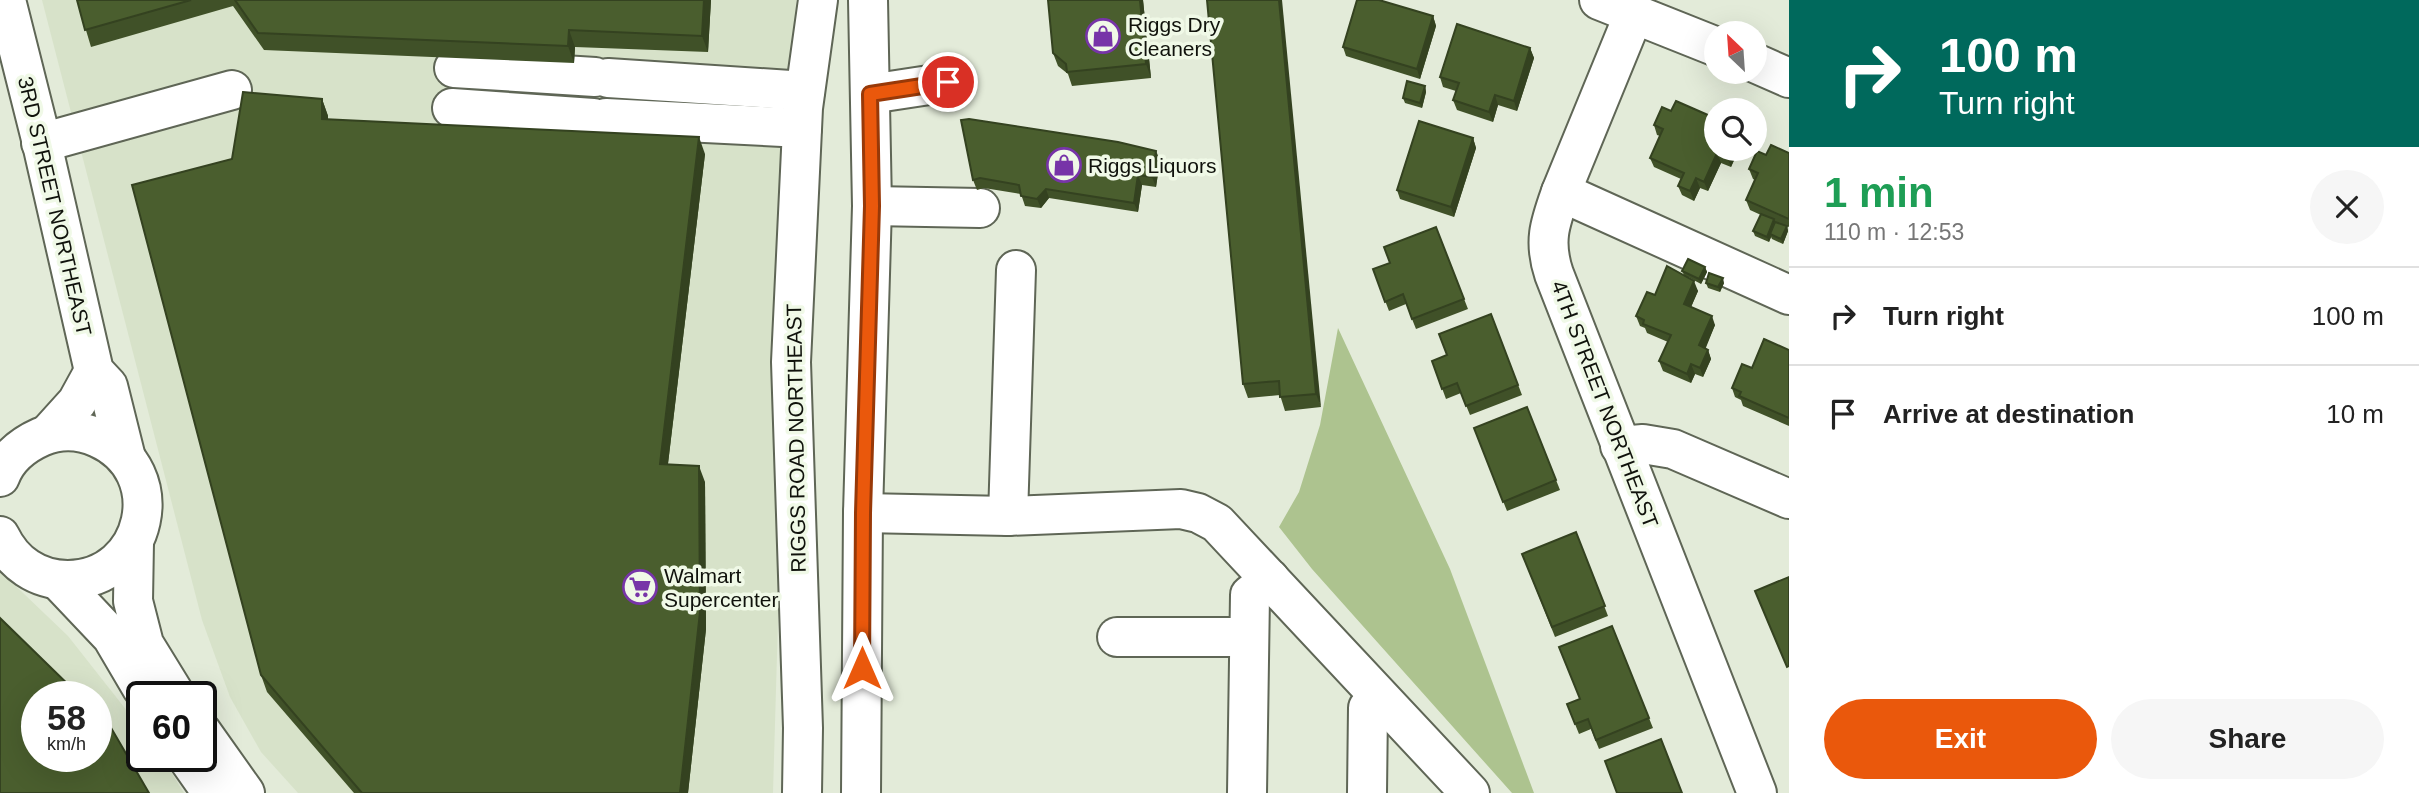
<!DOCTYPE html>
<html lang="en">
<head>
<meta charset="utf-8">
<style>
	body { margin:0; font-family:Arial,sans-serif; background:#f6f6f6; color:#222; height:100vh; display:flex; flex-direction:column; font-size:26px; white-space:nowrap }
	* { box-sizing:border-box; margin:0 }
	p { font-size:23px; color:#767676 }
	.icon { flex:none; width:38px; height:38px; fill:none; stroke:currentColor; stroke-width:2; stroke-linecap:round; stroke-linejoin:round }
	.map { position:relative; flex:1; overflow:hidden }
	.sheet { display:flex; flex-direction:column; background:#fff; width:630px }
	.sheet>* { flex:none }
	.hud { background:#00695c; color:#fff; overflow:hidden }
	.needle { width:46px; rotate:335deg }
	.buttons { position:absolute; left:1704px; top:21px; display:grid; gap:14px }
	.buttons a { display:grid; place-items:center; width:63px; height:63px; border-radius:50%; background:#fff; box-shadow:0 7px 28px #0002; font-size:35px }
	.speed { position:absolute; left:21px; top:681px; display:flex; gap:14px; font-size:35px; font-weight:700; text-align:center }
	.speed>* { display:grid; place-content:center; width:91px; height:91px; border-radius:50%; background:#fff; box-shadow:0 7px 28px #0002; line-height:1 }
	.speed small { font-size:18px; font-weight:400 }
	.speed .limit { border:4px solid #111; border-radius:10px; background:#fff; color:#111 }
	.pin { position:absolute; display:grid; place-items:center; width:60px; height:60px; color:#fff; margin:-30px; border:4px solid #fff; border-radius:50%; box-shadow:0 2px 7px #0007 }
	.me { position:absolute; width:77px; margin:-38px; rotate:0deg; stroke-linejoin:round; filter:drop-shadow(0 0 5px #0008) }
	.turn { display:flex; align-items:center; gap:24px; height:147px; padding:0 35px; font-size:32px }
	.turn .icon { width:91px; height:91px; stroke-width:2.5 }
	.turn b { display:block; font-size:49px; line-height:60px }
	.round { display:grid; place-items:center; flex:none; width:74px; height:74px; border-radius:37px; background:#f6f6f6 }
	.headline { display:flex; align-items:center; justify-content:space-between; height:119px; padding:0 35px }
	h1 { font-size:42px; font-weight:700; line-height:52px; color:#1e9e55 }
	.primary-button { display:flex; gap:14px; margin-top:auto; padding:14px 35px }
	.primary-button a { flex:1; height:80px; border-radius:42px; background:#ea580c; color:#fff; font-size:28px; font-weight:700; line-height:80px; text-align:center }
	.primary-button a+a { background:#f6f6f6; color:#222 }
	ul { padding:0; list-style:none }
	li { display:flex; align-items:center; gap:21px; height:98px; padding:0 35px; border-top:2px solid #e0e0e0 }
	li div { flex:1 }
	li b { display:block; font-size:26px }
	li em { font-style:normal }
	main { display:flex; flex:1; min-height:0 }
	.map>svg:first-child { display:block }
	.built { fill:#d7e2c9; fill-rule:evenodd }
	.forest { fill:#adc38f }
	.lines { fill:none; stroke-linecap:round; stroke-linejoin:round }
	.minor-casing { stroke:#5f6656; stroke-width:42 }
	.major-casing { stroke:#5f6656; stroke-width:42 }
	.minor { stroke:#fff; stroke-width:38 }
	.major { stroke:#fff; stroke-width:38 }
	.wall { fill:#405128 }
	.shaded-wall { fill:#344220 }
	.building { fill:#4a5e2e; stroke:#344220; stroke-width:2 }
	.route-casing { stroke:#983908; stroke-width:18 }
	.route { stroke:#ea580c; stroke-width:12 }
	.labels { text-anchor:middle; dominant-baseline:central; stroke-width:7; stroke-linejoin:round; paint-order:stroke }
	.poi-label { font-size:21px; fill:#10120c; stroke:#f0f9e7; text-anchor:start }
	.street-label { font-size:21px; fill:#10120c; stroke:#f0f9e7 }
</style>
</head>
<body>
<main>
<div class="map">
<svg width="1789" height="793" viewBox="0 0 1789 793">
	<rect width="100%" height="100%" fill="#e3ebd9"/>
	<!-- built -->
	<g class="built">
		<polygon points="42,0 796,0 773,793 298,793 261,752 230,697 202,620"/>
		<path d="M0 571 68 636 142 730V756H161L184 793H0ZM37 696H96V756H37Z"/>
	</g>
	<!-- forest -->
	<polygon class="forest" points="1338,328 1450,569 1534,793 1512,793 1312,569 1279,527 1299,492 1320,425"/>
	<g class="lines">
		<!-- minor casing -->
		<g class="minor-casing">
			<g id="minor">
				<polyline points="6,0 40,135 94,371 108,386 126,458"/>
				<polyline points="1599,0 1717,47"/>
				<path d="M1634 14 1561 192C1550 223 1543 241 1554 274L1757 793"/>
				<polyline points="1755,63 1789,78"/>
				<polyline points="454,68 595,77"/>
				<polyline points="608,78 805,91"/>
				<polyline points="870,94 949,82"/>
				<polyline points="452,108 593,118"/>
				<polyline points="606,118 802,128"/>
				<polyline points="41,143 232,90"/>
				<polyline points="1561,192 1789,295"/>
				<polyline points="872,206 980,208"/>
				<polyline points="49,433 77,402 94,371"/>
				<polyline points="1620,446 1643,444 1673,449 1789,499"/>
				<path d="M0 477C7 458 23 445 41 437 60 429 80 430 98 438 172 471 148 579 68 580 37 580 13 563 0 536"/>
				<polyline points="863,513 1008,516 1181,509 1198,513 1217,523 1470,793"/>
				<polyline points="1008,516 1016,270"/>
				<polyline points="134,542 133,601 144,644 176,696"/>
				<polyline points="58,580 112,637 142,688"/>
				<polyline points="1117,637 1248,637"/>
				<polyline points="201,731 245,793"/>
				<polyline points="186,756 212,793"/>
				<polyline points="1247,793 1250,595 1270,579"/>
				<polyline points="1367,793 1368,708 1378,697"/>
			</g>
		</g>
		<!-- major casing -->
		<g class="major-casing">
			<g id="major">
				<polyline points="802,793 803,728 791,362 803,108 818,0"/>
				<polyline points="861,793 863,513 872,206 868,0"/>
			</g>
		</g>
		<!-- minor -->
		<use href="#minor" class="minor"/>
		<!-- major -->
		<use href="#major" class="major"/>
	</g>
	<!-- wall -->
	<g class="wall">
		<polygon points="77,0 711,0 708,52 575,47 574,63 264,50 233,6 91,47"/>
		<polygon points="1048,0 1143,0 1151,78 1072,86 1068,74 1058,66 1053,53"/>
		<polygon points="1207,0 1321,407 1285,411 1280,395 1248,398 1243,384"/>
		<polygon points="1433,16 1436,26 1420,79 1346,56 1343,47"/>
		<polygon points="1530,48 1534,58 1517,111 1498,105 1493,122 1457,110 1453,100 1456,91 1443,87 1440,77"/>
		<polygon points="1425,86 1426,92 1422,108 1405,103 1403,98"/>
		<polygon points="322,99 328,116 328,119 705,154 668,464 705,482 706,629 688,793 354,793 267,692 261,675"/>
		<polygon points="961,120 1160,160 1156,187 1142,185 1138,212 1049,198 1041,208 1025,206 1021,194 984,188 977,190 973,180"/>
		<polygon points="1654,125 1717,149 1739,149 1731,167 1721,163 1708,191 1700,188 1694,201 1682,195 1678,186 1681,179 1654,167 1650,158 1660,136 1657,135"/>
		<polygon points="1473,138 1476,148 1454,217 1400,199 1397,190"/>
		<polygon points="1789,153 1789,227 1787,226 1788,231 1783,244 1772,239 1771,237 1769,242 1755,236 1753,231 1761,215 1750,210 1746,200 1755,180 1753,179 1749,169 1766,155"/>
		<polygon points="1436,227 1468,309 1416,329 1406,304 1389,311 1373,269 1390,263"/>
		<polygon points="1705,267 1707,272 1701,284 1688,277 1698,291 1691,307 1715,325 1705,348 1708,350 1711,359 1703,377 1695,374 1691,383 1663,371 1659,361 1668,342 1647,333 1645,328 1640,326 1636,316 1655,295 1684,275 1682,271"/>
		<polygon points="1706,283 1724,283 1720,292 1708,288"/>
		<polygon points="1491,314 1522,395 1470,415 1461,393 1446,399 1432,361 1447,355"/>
		<polygon points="1789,350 1789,426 1743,406 1741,400 1735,397 1732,388 1752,368"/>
		<polygon points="1527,407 1560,490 1507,511 1474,428"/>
		<polygon points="1576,532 1608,616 1555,637 1522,554"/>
		<polygon points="1612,626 1653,728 1599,749 1591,729 1579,734 1571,714 1580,699"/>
	</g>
	<!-- shaded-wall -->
	<g class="shaded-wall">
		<polygon points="704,0 711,0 708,52 702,36"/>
		<polygon points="1140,0 1143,0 1151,78 1146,64"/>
		<polygon points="1279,0 1282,0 1321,407 1316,394"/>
		<polygon points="1433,16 1436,26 1420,79 1417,69"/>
		<polygon points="569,30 575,47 574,63 568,46"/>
		<polygon points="1530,48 1534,58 1517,111 1514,101"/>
		<polygon points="1425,86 1426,92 1422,108 1420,103"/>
		<polygon points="1495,95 1498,105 1493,122 1489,112"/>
		<polygon points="322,99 328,116 328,136 322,119"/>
		<polygon points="699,137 705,154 666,480 660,464"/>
		<polygon points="1473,138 1476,148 1454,217 1451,207"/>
		<polygon points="1731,149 1739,149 1731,167 1727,157"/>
		<polygon points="1156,151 1160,160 1156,187 1152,177"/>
		<polygon points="1717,153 1721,163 1708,191 1704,182"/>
		<polygon points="1138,175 1142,185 1138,212 1134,203"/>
		<polygon points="1696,178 1700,188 1694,201 1690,191"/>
		<polygon points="1046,189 1049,198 1041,208 1037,199"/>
		<polygon points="1774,219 1776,224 1770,234 1771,237 1769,242 1767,237"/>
		<polygon points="1787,226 1788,231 1783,244 1781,239"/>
		<polygon points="1705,267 1707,272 1701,284 1699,279"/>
		<polygon points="1723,278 1724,283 1720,292 1718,287"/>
		<polygon points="1694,281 1698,291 1688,314 1684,304"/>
		<polygon points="1712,316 1715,325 1703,355 1699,345"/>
		<polygon points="1708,350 1711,359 1703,377 1700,368"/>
		<polygon points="1691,364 1695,374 1691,383 1687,374"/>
		<polygon points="699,466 705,482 706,629 688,793 680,793"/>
	</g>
	<!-- building -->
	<g class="building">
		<polygon points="77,0 191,0 85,30"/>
		<polygon points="235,0 704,0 702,36 569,30 568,46 258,33"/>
		<polygon points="1048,0 1140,0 1146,64 1067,72 1066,64 1053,53"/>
		<polygon points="1207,0 1279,0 1316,394 1280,397 1279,381 1243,384"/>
		<polygon points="1357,0 1379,0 1433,16 1417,69 1343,47"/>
		<polygon points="1457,24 1530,48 1514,101 1495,95 1489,112 1453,100 1459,83 1440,77"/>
		<polygon points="1407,81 1425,86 1420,103 1403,98"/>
		<polygon points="243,92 322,99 322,119 699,137 660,464 699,466 700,612 680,793 362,793 261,675 132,185 232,159"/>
		<polygon points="1676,101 1717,119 1717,149 1731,149 1727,157 1717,153 1704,182 1696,178 1690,191 1678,186 1684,173 1650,158 1663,129 1654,125 1662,107 1671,111"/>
		<polygon points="969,119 1118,142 1156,151 1152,177 1138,175 1134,203 1046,189 1037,199 1021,196 1019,185 980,178 973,180 961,120"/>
		<polygon points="1419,121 1473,138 1451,207 1397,190"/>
		<polygon points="1771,145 1789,153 1789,219 1746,200 1758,173 1749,169 1757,151 1766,155"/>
		<polygon points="1761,214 1774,219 1767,237 1753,231"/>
		<polygon points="1775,222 1787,226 1781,239 1770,234"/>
		<polygon points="1436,227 1464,299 1412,319 1403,294 1385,302 1373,269 1390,263 1384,247"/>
		<polygon points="1688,259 1705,267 1699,279 1682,271"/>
		<polygon points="1667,266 1694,281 1684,304 1712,316 1699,345 1708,350 1700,368 1691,364 1687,374 1659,361 1671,335 1643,324 1644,320 1636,316 1647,292 1655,295"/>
		<polygon points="1709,273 1723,278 1718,287 1706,283"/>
		<polygon points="1491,314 1518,385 1466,406 1457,383 1442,389 1432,361 1447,355 1439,334"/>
		<polygon points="1764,339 1789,350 1789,418 1739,396 1741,392 1732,388 1742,364 1752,368"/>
		<polygon points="1527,407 1556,480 1503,502 1474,428"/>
		<polygon points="1576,532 1605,606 1552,627 1522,554"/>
		<polygon points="1789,577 1789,666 1787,667 1755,591"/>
		<polygon points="0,618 80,696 37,696 37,756 96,756 96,712 110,726 149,793 0,793"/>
		<polygon points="1612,626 1649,718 1596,740 1588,719 1575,724 1567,704 1580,699 1559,647"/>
		<polygon points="1661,739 1682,793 1617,793 1605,761"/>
	</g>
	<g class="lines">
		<!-- route casing -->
		<g class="route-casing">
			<polyline id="route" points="862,668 863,513 872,206 870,94 948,82"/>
		</g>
		<!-- route -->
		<use href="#route" class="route"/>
	</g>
	<!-- icons -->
	<defs>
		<g id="shop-ring" transform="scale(1.75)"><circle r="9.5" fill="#f0f9e7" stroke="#7734a8" stroke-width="1.5"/><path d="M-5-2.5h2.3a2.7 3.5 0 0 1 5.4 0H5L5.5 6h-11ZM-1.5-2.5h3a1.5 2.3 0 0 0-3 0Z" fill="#7734a8"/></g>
		<g id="supermarket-ring" transform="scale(1.75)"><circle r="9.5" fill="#f0f9e7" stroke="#7734a8" stroke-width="1.5"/><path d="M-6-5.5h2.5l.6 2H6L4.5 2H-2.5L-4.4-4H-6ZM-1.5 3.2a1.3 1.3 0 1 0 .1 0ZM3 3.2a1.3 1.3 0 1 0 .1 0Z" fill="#7734a8"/></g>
	</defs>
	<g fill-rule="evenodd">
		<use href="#shop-ring" x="1103" y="36"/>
		<use href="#shop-ring" x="1064" y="165"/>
		<use href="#supermarket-ring" x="640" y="587"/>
	</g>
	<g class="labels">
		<!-- poi labels -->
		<g class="poi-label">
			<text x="1128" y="24">Riggs Dry<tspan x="1128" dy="24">Cleaners</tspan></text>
			<text x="1088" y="165">Riggs Liquors</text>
			<text x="664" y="575">Walmart<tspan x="664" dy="24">Supercenter</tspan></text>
		</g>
		<!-- street labels -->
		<g class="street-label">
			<text transform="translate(55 206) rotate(77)">3RD STREET NORTHEAST</text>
			<text transform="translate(1605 404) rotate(69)">4TH STREET NORTHEAST</text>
			<text transform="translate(796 438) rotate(-91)">RIGGS ROAD NORTHEAST</text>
		</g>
	</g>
</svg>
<div class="buttons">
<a><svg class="needle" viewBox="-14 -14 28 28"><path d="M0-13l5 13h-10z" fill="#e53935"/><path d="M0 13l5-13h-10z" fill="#767676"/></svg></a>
<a><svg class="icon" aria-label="search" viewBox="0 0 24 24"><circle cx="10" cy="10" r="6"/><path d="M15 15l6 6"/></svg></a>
</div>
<div class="speed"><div>58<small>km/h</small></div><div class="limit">60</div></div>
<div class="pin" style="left:948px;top:82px;background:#d93025"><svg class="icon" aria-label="arrive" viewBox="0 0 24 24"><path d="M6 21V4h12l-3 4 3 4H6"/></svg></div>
<svg class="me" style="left:862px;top:668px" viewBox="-20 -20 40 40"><path d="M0-17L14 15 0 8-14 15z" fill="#ea580c" stroke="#fff" stroke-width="4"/></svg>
</div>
<section class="sheet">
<div class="hud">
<div class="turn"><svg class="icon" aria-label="right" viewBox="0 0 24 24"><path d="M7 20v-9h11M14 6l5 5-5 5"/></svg><div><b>100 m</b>Turn right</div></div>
</div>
<div class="headline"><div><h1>1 min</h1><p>110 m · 12:53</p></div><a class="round"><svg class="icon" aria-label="close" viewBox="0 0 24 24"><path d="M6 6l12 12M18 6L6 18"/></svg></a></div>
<ul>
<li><svg class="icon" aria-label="right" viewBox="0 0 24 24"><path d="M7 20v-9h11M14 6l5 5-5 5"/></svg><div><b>Turn right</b></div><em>100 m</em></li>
<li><svg class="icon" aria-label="arrive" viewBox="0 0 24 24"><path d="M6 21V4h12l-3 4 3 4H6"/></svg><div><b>Arrive at destination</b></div><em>10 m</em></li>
</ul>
<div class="primary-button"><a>Exit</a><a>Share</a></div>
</section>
</main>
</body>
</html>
